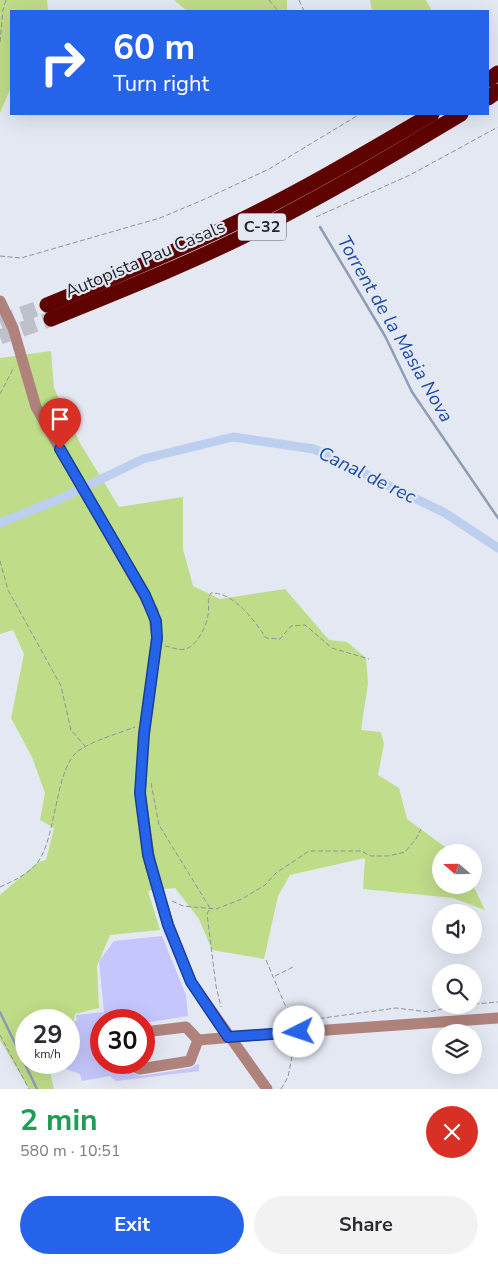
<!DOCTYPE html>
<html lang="en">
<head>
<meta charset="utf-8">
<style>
	body { margin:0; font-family:"Nunito Sans",sans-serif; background:#f2f2f3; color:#2b2b33; height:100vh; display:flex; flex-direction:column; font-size:19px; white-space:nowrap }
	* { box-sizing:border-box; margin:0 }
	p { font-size:16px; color:#7c7c81 }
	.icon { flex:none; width:28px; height:28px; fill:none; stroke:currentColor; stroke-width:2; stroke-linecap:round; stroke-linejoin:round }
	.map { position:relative; height:1089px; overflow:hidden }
	.sheet { display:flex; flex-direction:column; background:#fff; flex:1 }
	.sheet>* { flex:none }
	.top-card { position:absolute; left:10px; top:10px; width:479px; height:105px; border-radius:0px; box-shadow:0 5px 20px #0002; background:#2563eb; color:#fff; overflow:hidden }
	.needle { width:32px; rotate:290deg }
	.controls { position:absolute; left:432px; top:844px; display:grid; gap:10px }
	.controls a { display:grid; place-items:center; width:50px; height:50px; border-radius:50%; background:#fff; box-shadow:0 5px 20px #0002; font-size:25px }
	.speed { position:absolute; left:15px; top:1009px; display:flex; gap:10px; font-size:25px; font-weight:700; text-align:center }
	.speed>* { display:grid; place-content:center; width:65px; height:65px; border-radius:50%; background:#fff; box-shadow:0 5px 20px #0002; line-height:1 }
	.speed small { font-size:12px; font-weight:400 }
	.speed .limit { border:8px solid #d22; background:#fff; color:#111 }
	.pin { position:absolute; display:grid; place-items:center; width:42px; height:42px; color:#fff; margin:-51px -21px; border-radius:50% 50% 50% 0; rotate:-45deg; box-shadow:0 0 5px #0007 }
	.pin .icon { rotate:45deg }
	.me { position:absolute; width:55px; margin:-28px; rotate:266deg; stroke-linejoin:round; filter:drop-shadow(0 0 4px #0008) }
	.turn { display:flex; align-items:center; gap:18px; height:105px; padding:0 20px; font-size:22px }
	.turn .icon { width:65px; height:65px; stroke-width:2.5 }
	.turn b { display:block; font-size:35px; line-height:42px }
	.round { display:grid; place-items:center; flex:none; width:52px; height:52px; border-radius:26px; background:#f2f2f3 }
	.overview { display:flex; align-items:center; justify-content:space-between; height:85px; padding:0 20px }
	h1 { font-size:30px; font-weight:700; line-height:38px; color:#1e9e55 }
	.cta { display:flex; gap:10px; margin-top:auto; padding:10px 20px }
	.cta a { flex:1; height:58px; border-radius:30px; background:#2563eb; color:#fff; font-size:20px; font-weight:700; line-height:58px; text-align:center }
	.cta a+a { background:#f2f2f3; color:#2b2b33 }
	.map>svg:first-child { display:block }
	.green { fill:#bfdc89 }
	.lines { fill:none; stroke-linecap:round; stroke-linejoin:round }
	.stream { stroke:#8f9db4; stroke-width:2.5 }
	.canal { stroke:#bdcfef; stroke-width:9 }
	.building { fill:#c5c6fc }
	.highway-tunnel { stroke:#bec1cb; stroke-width:15; stroke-dasharray:15 8; stroke-linecap:butt }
	.path { stroke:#90939b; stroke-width:1; stroke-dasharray:5 2.5; stroke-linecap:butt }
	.minor { stroke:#af837b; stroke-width:11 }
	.highway { stroke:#5f0300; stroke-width:15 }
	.minor-bridge { stroke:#af837b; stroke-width:11 }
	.route-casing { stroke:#184099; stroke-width:12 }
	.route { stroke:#2563eb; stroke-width:9 }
	.labels { text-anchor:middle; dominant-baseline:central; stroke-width:4.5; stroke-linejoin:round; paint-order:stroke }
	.shield { fill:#e4e8f3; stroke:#5e6167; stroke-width:1 }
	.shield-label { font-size:16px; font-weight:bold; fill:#25272b }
	.street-label { font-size:18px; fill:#25272b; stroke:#e4e8f3 }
	.water-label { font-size:19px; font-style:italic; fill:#204ca6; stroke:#e4e8f3 }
</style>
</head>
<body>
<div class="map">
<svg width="498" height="1089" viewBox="0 0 498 1089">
	<rect width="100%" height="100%" fill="#e4e8f3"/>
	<!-- green -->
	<g class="green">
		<polygon points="0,0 47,0 48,11 11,11 11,87 0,113"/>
		<polygon points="174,0 287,0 287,11 187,11"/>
		<polygon points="370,0 426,0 432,11 372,11"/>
		<polygon points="51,351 54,388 80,443 119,507 183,497 183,549 193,586 220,599 285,589 329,640 347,642 366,658 368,684 361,730 381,732 384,744 378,775 399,788 407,819 452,852 441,852 441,885 473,885 485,910 453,898 363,889 365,858 290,875 278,896 264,959 212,950 199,919 175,888 148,891 160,930 110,935 97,966 99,1008 75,1014 71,1033 69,1031 69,1020 47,1018 46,1020 26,1020 26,1062 48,1063 54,1089 29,1089 0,1040 0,895 38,862 46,860 54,828 40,820 45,793 32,757 11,718 24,654 13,630 0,634 0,358"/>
	</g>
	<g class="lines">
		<!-- stream -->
		<g class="stream">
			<polyline points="320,227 385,336 412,392 498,518"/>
			<polyline points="0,1012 37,1089"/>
		</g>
		<!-- canal -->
		<polyline class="canal" points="0,523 62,498 143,459 233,437 314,449 445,513 498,548"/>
	</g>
	<!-- building -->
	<polygon class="building" points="162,936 186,995 188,1016 144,1023 144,1020 101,1020 101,1062 126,1062 127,1071 141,1076 191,1068 196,1065 199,1064 199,1071 116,1081 110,1076 82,1081 80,1074 66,1069 64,1062 69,1062 69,1048 72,1045 78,1044 74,1022 77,1020 76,1015 104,1012 99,961 114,941"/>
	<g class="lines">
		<!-- highway-tunnel -->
		<g class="highway-tunnel">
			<polyline points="0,322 47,305"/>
			<polyline points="0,337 51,319"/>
		</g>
		<!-- path -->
		<g class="path">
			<polyline points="269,0 278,11"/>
			<polyline points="299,0 304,11"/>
			<polyline points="0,42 3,10 6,0"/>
			<polyline points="316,217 410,175 498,127"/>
			<polyline points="0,256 21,258 160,218 205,199 269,169 360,114"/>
			<polyline points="0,394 14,367"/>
			<polyline points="0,561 8,590 61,686 71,730 85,746"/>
			<path d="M165 646C172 647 181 652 188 648 198 643 207 625 208 615 210 606 206 601 211 593 234 592 255 621 266 638L280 639 291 626 305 625 332 648 369 659"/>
			<polyline points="151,783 159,825 210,908 207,914 216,986 221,1007"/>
			<path d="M0 887C13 881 29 874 38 862 57 835 55 769 78 751 94 740 117 734 135 727"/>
			<polyline points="172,901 183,906 216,909 242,899 265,885 276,873 309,851 361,851 371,856 388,856 405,852 416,839 421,829"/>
			<polyline points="266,960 285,1005 301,1021 396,1008 429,1012 457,1005"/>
			<polyline points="275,976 295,966"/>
			<polyline points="474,1004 498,1002"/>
			<polyline points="0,1035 29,1089"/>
			<polyline points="281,1089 288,1077 295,1041"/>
		</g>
		<!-- minor -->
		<g class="minor">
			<polyline points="0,301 13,328 36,407 153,611 157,638 144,734 140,793 151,868 169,927 191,982 267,1089"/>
			<polyline points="144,1032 186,1027 198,1040"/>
			<polyline points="299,1032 498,1018"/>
			<polyline points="198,1040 295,1032"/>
			<polyline points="136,1062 137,1068 140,1069 190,1061 198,1040"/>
		</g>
		<!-- highway -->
		<g class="highway">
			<polyline points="488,80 498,73"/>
			<polyline points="488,98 498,91"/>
			<path d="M47 305C110 279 173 253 235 223 303 190 367 152 432 114"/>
			<path d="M51 319C117 292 183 266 246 235 320 198 391 156 461 114"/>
		</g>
		<!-- minor-bridge -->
		<polyline class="minor-bridge" points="295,1032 299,1032"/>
	</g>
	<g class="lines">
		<!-- route casing -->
		<g class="route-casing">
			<polyline id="route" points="60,449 145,595 156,621 157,638 144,734 140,793 148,855 168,925 191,982 228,1037 299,1032"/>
		</g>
		<!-- route -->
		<use href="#route" class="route"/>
	</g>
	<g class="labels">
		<!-- shield labels -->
		<rect class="shield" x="238" y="213.5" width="48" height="27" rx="4"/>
		<g class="shield-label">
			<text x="262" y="227">C-32</text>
		</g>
		<!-- street labels -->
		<g class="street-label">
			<text transform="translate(145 259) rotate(-23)">Autopista Pau Casals</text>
		</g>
		<!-- water labels -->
		<g class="water-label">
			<text transform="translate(395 329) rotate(60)">Torrent de la Masia Nova</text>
			<text transform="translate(367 475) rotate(26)">Canal de rec</text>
		</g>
	</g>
</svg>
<div class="controls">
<a><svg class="needle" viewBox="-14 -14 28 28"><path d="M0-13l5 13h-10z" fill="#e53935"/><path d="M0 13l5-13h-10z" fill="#7c7c81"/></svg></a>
<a><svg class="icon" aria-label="sound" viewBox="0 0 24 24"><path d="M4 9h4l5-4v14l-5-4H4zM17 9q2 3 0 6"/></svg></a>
<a><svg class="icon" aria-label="search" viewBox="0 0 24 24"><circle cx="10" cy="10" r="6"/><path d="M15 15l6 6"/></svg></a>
<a><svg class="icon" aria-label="layers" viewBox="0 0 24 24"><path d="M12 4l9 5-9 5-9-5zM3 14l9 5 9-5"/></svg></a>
</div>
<div class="speed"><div>29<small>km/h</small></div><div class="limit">30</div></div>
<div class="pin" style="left:60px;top:449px;background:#d93025"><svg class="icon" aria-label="arrive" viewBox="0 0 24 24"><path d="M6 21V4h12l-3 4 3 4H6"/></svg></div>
<svg class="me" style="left:299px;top:1032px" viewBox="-20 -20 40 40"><circle r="19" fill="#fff"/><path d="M0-13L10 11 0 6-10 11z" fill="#2563eb"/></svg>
<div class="top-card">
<div class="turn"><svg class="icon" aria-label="right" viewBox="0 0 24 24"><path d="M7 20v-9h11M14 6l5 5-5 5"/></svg><div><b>60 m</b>Turn right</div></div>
</div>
</div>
<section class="sheet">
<div class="overview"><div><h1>2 min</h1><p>580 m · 10:51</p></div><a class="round" style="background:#d93025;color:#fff"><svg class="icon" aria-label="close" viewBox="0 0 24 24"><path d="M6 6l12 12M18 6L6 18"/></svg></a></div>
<div class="cta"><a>Exit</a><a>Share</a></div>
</section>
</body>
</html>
